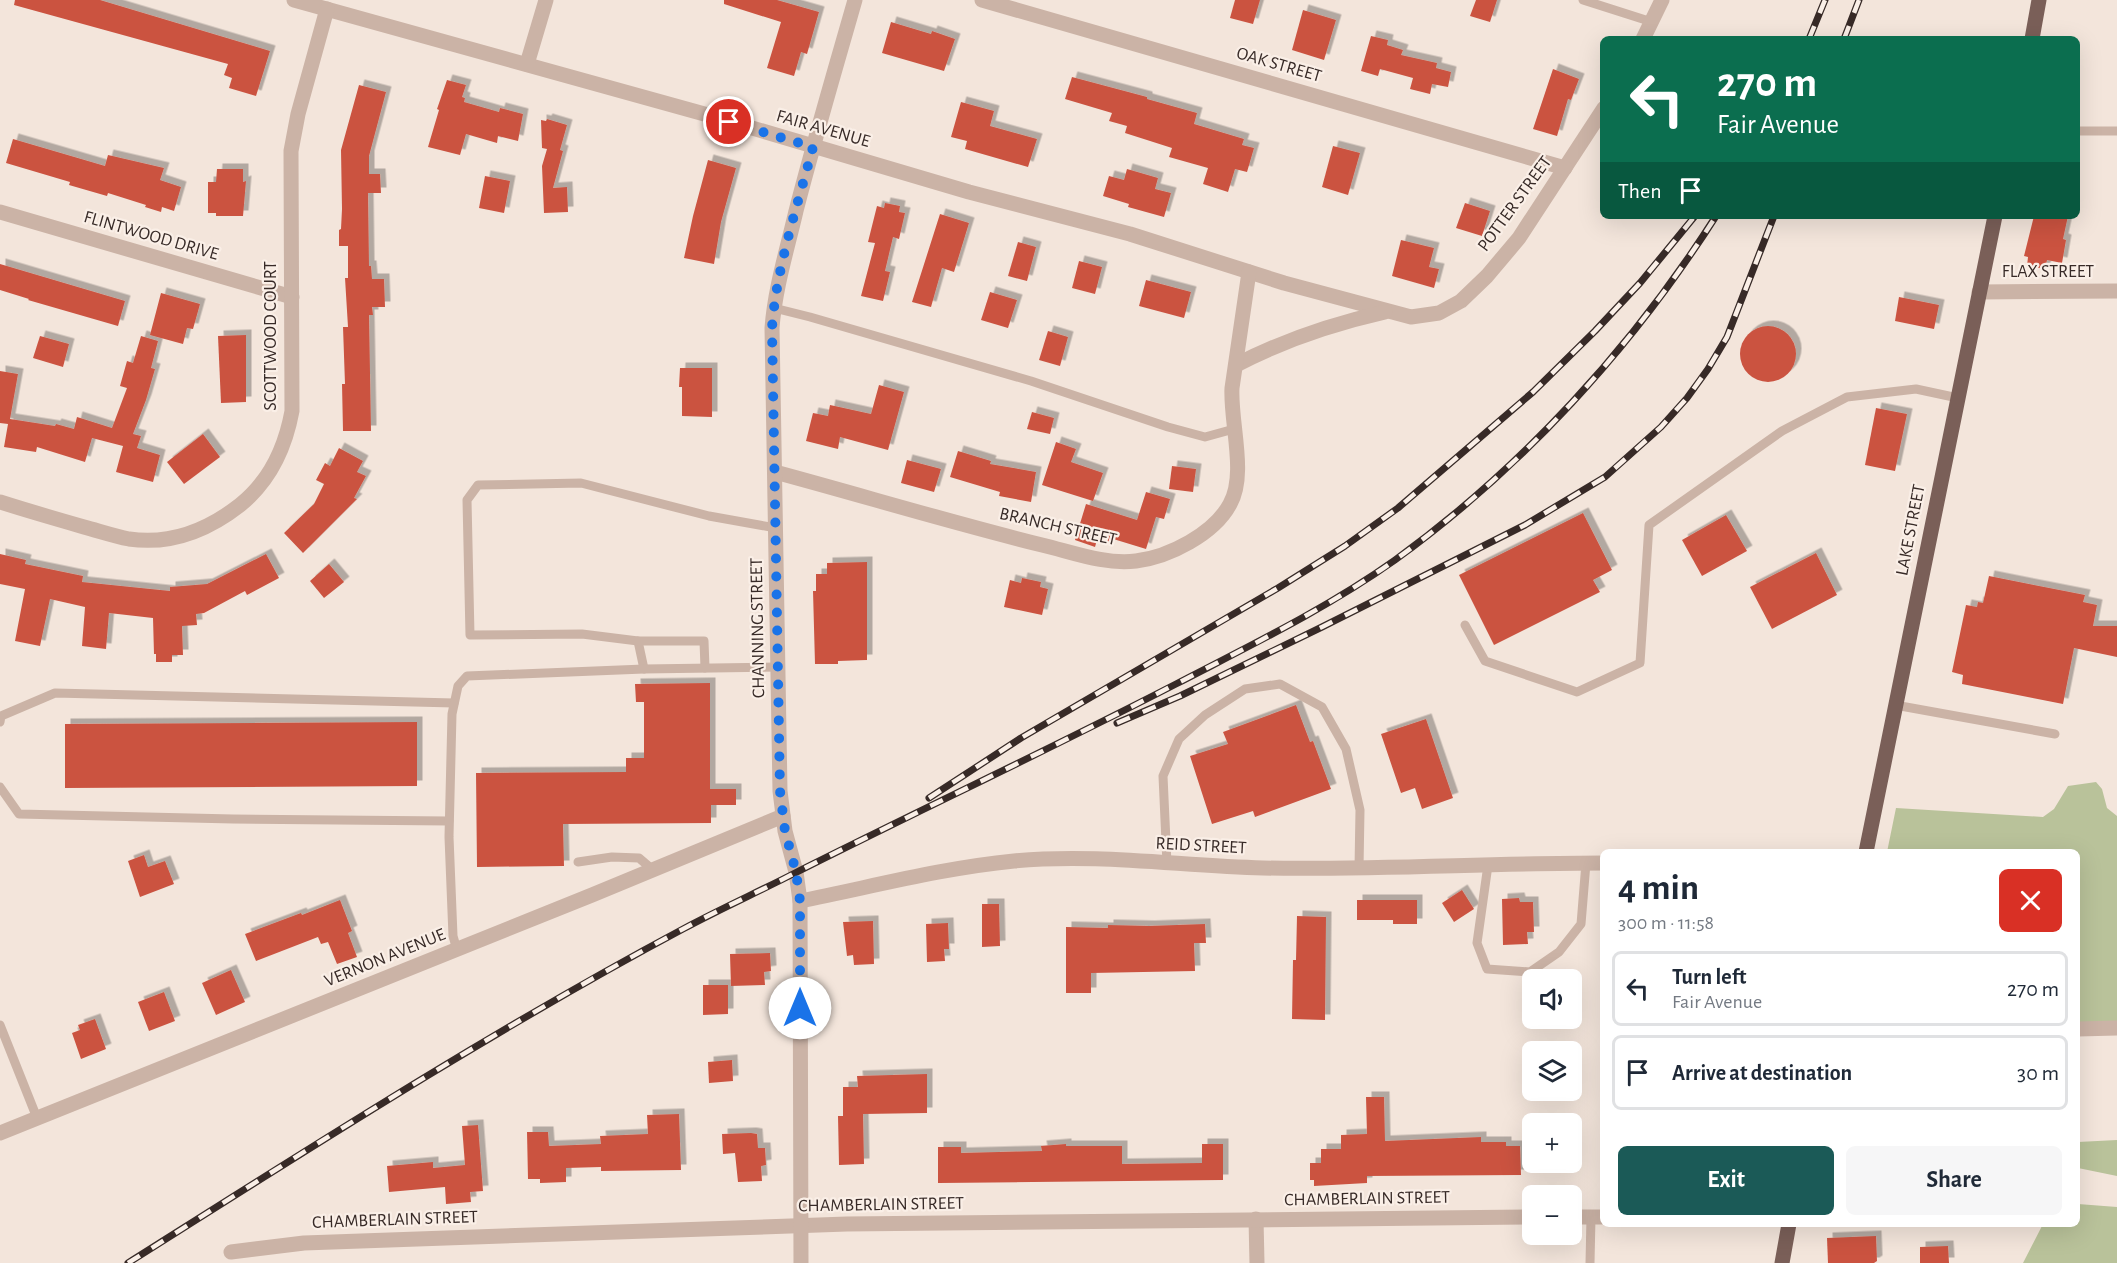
<!DOCTYPE html>
<html lang="en">
<head>
<meta charset="utf-8">
<style>
	body { margin:0; font-family:"Alegreya Sans",sans-serif; background:#f6f6f7; color:#1f2937; height:100vh; display:flex; flex-direction:column; font-size:22px; white-space:nowrap }
	* { box-sizing:border-box; margin:0 }
	p { font-size:20px; color:#747a83 }
	.icon { flex:none; width:33px; height:33px; fill:none; stroke:currentColor; stroke-width:2; stroke-linecap:round; stroke-linejoin:round }
	.map { position:relative; flex:1; overflow:hidden }
	.panel { position:absolute; left:1600px; top:849px; width:480px; height:378px; display:flex; flex-direction:column; background:#fff; border-radius:9px; box-shadow:0 6px 24px #0002 }
	.panel>* { flex:none }
	.guide { position:absolute; left:1600px; top:36px; width:480px; height:183px; border-radius:9px; box-shadow:0 6px 24px #0002; background:#0b6e4f; color:#fff; overflow:hidden }
	.fabs { position:absolute; left:1522px; top:969px; display:grid; gap:12px }
	.fabs a { display:grid; place-items:center; width:60px; height:60px; border-radius:9px; background:#fff; box-shadow:0 6px 24px #0002; font-size:30px }
	.pin { position:absolute; display:grid; place-items:center; width:51px; height:51px; color:#fff; margin:-26px; border:3px solid #fff; border-radius:50%; box-shadow:0 2px 6px #0007 }
	.me { position:absolute; width:66px; margin:-33px; rotate:0deg; stroke-linejoin:round; filter:drop-shadow(0 0 4px #0008) }
	.turn { display:flex; align-items:center; gap:21px; height:126px; padding:0 18px; font-size:27px }
	.turn .icon { width:78px; height:78px; stroke-width:2.5 }
	.turn b { display:block; font-size:42px; line-height:51px }
	.then { display:flex; align-items:center; height:57px; padding:0 18px; background:#0003; gap:12px; font-size:22px }
	.round { display:grid; place-items:center; flex:none; width:63px; height:63px; border-radius:9px; background:#f6f6f7 }
	.overview { display:flex; align-items:center; justify-content:space-between; height:102px; padding:0 18px }
	h1 { font-size:36px; font-weight:600; line-height:45px }
	.cta { display:flex; gap:12px; margin-top:auto; padding:12px 18px }
	.cta a { flex:1; height:69px; border-radius:9px; background:#1b5a57; color:#fff; font-size:24px; font-weight:600; line-height:69px; text-align:center }
	.cta a+a { background:#f6f6f7; color:#1f2937 }
	ul { padding:0; list-style:none }
	li { display:flex; align-items:center; gap:18px; height:75px; margin:0 12px 9px; padding:0 6px; border:3px solid #e0e1e3; border-radius:9px }
	li div { flex:1 }
	li b { display:block; font-size:22px }
	li em { font-style:normal }
	.map>svg:first-child { display:block }
	.green { fill:#b9c29a }
	.building { fill:#cb5341; filter:url(#shadow) }
	.lines { fill:none; stroke-linecap:round; stroke-linejoin:round }
	.lane { stroke:#cbb3a6; stroke-width:9 }
	.street { stroke:#cbb3a6; stroke-width:15 }
	.primary { stroke:#7a5f58; stroke-width:15 }
	.rail-casing { stroke:#372a27; stroke-width:7 }
	.rail { stroke:#faefe7; stroke-width:4.5; stroke-dasharray:14; stroke-linecap:butt }
	.route { stroke:#1a73e8; stroke-width:10; stroke-dasharray:0 18 }
	.labels { text-anchor:middle; dominant-baseline:central; stroke-width:4.5; stroke-linejoin:round; paint-order:stroke }
	.street-label { font-size:18px; fill:#372a27; stroke:#faefe7 }
</style>
</head>
<body>
<div class="map">
<svg width="2117" height="1263" viewBox="0 0 2117 1263">
	<defs>
		<filter id="shadow"><feDropShadow dx="5.5" dy="-5.5" stdDeviation="0" flood-color="#0004"/></filter>
	</defs>
	<rect width="100%" height="100%" fill="#f3e5db"/>
	<!-- green -->
	<g class="green">
		<polygon points="2096,782 2102,789 2107,808 2117,816 2117,1023 2078,1023 2078,852 1887,852 1896,808 2043,817 2054,809 2068,786"/>
		<polygon points="2117,1140 2117,1176 2078,1168 2078,1142"/>
		<polygon points="2078,1204 2117,1207 2117,1263 2023,1263 2043,1224 2078,1224"/>
	</g>
	<!-- building -->
	<g class="building">
		<polygon points="15,0 100,0 270,51 256,96 229,88 232,78 224,75 228,64 14,5"/>
		<polygon points="724,0 777,0 819,12 807,54 801,52 794,76 767,68 781,22 724,4"/>
		<polygon points="1235,0 1260,0 1253,24 1230,18"/>
		<polygon points="1476,0 1497,0 1490,22 1470,16"/>
		<polygon points="1303,10 1336,20 1324,60 1292,50"/>
		<polygon points="891,22 931,34 932,31 955,39 944,71 882,53"/>
		<polygon points="1371,36 1388,40 1387,45 1403,50 1401,55 1437,63 1436,68 1451,72 1448,87 1432,84 1430,94 1410,89 1413,78 1380,69 1378,76 1361,71"/>
		<polygon points="1553,69 1579,79 1571,100 1568,99 1557,136 1533,129"/>
		<polygon points="1072,77 1147,97 1147,99 1197,113 1194,124 1244,139 1242,145 1254,148 1247,172 1235,169 1228,192 1203,184 1208,168 1169,157 1172,148 1125,133 1127,126 1109,121 1112,113 1065,99"/>
		<polygon points="447,80 466,85 462,97 465,98 464,102 499,112 500,108 523,114 518,141 498,136 497,143 466,134 460,155 428,147 439,110 437,109"/>
		<polygon points="359,85 386,92 369,156 369,174 380,174 381,193 368,193 369,266 371,266 372,279 384,279 385,307 372,307 373,315 369,315 371,431 343,431 342,384 345,384 343,327 348,327 345,278 348,278 348,246 339,246 339,230 341,229 342,209 341,150"/>
		<polygon points="961,102 994,111 990,126 1037,139 1028,167 965,149 967,141 951,137"/>
		<polygon points="547,119 567,125 560,150 563,151 553,188 567,187 568,212 544,213 542,166 547,149 542,148 541,120 546,121"/>
		<polygon points="13,139 105,166 108,155 164,168 160,180 181,187 174,211 162,207 161,212 145,207 146,205 108,193 107,196 69,185 70,182 6,163"/>
		<polygon points="1333,146 1360,153 1348,195 1322,187"/>
		<polygon points="708,160 736,168 721,222 714,264 684,258 693,216"/>
		<polygon points="217,169 243,169 243,182 246,181 243,216 216,216 216,213 208,213 208,182 216,182"/>
		<polygon points="1127,169 1158,178 1155,189 1171,193 1164,217 1128,207 1129,204 1103,196 1109,176 1124,180"/>
		<polygon points="485,176 510,181 504,213 479,208"/>
		<polygon points="885,203 900,206 899,212 905,213 899,239 893,237 885,271 890,272 883,301 861,296 875,243 868,242 877,206 884,208"/>
		<polygon points="1465,203 1490,211 1482,236 1456,228"/>
		<polygon points="940,214 969,223 954,272 942,268 931,307 912,302"/>
		<polygon points="2034,216 2068,216 2063,239 2066,240 2062,263 2047,260 2045,269 2027,266 2028,257 2024,256"/>
		<polygon points="1401,240 1434,248 1429,267 1439,269 1434,288 1392,276"/>
		<polygon points="1018,242 1036,247 1027,281 1008,276"/>
		<polygon points="1079,261 1102,267 1095,294 1072,288"/>
		<polygon points="0,264 125,301 118,326 28,300 29,299 0,290"/>
		<polygon points="1146,280 1191,292 1184,318 1139,306"/>
		<polygon points="990,292 1017,300 1008,328 981,320"/>
		<polygon points="161,293 200,304 193,329 187,328 183,344 150,335"/>
		<polygon points="1899,297 1939,305 1934,329 1895,321"/>
		<circle cx="1768" cy="354" r="28"/>
		<polygon points="1048,331 1068,337 1060,366 1039,360"/>
		<polygon points="246,335 246,402 221,403 218,336"/>
		<polygon points="40,336 69,344 63,367 33,358"/>
		<polygon points="141,336 158,341 151,368 155,369 146,400 133,434 141,436 137,448 160,455 153,482 116,472 123,446 92,438 85,462 37,447 36,452 4,447 8,424 0,423 0,371 18,374 10,419 55,426 56,424 74,429 77,417 112,428 127,388 120,386 127,361 133,363"/>
		<polygon points="680,368 712,368 712,417 682,416 682,387 679,387"/>
		<polygon points="879,385 904,392 888,450 840,437 838,449 806,441 813,413 828,416 830,405 871,414"/>
		<polygon points="1876,408 1907,414 1895,471 1865,465"/>
		<polygon points="1032,412 1054,418 1050,434 1027,429"/>
		<polygon points="203,434 220,457 184,484 167,462"/>
		<polygon points="1056,442 1076,449 1071,462 1103,473 1093,501 1042,485"/>
		<polygon points="339,448 363,461 357,472 366,476 354,498 357,499 303,553 284,533 314,504 324,484 316,480 325,463 330,466"/>
		<polygon points="958,451 991,461 990,464 1036,472 1031,502 999,496 1000,492 950,477"/>
		<polygon points="907,460 941,469 934,492 901,483"/>
		<polygon points="1172,466 1196,469 1193,492 1169,489"/>
		<polygon points="1146,492 1170,499 1164,519 1156,517 1146,549 1110,538 1108,543 1097,540 1095,547 1075,540 1086,504 1137,520"/>
		<polygon points="1583,513 1612,570 1593,580 1600,592 1494,645 1459,575"/>
		<polygon points="1726,515 1747,551 1702,576 1682,540"/>
		<polygon points="1816,553 1837,595 1772,629 1750,587"/>
		<polygon points="0,554 26,560 25,564 83,576 82,582 170,591 170,587 207,584 266,554 279,578 247,595 245,591 204,613 196,614 197,625 182,626 183,655 172,655 172,662 156,662 156,654 154,654 153,618 109,613 106,649 82,646 85,607 50,599 40,646 15,641 25,589 0,584"/>
		<polygon points="867,562 867,660 838,661 838,664 815,664 813,591 816,591 816,574 827,574 827,563"/>
		<polygon points="329,564 344,582 324,598 310,581"/>
		<polygon points="1989,576 2085,595 2083,602 2097,605 2093,626 2117,626 2117,657 2074,648 2063,704 1962,684 1963,675 1952,672 1966,605 1977,607 1978,602 1983,603"/>
		<polygon points="1022,578 1041,582 1040,587 1048,589 1042,615 1004,607 1010,580 1021,583"/>
		<polygon points="710,683 710,789 736,789 736,805 711,805 711,823 563,824 564,866 477,867 476,773 626,772 626,758 644,758 644,702 636,702 635,684"/>
		<polygon points="1296,705 1310,742 1313,741 1331,789 1255,817 1253,811 1212,824 1190,756 1228,744 1223,732"/>
		<polygon points="1426,719 1453,798 1422,809 1415,788 1401,793 1381,734"/>
		<polygon points="417,722 417,786 65,788 65,724"/>
		<polygon points="144,855 148,867 165,861 174,884 140,897 128,861"/>
		<polygon points="1462,890 1474,909 1454,922 1442,903"/>
		<polygon points="1519,898 1520,902 1533,902 1534,932 1527,932 1528,944 1503,945 1502,899"/>
		<polygon points="340,900 352,931 348,933 357,957 337,964 328,942 321,944 318,937 256,961 245,934 301,913 302,915"/>
		<polygon points="1357,900 1417,900 1417,924 1393,924 1393,920 1357,920"/>
		<polygon points="982,904 999,904 1000,946 982,947"/>
		<polygon points="1297,916 1326,917 1325,1020 1292,1019 1293,960 1296,960"/>
		<polygon points="873,921 874,964 854,965 853,955 847,956 843,922"/>
		<polygon points="948,923 949,949 944,949 945,961 927,962 926,924"/>
		<polygon points="1205,924 1206,943 1194,943 1195,971 1091,973 1091,993 1066,993 1066,927 1108,928 1108,925 1149,926"/>
		<polygon points="770,953 771,971 764,972 765,985 731,986 730,954"/>
		<polygon points="231,970 245,1002 216,1015 202,983"/>
		<polygon points="703,985 728,985 728,1014 703,1015"/>
		<polygon points="164,992 175,1021 149,1031 138,1002"/>
		<polygon points="95,1019 106,1049 81,1059 72,1033 80,1030 78,1025"/>
		<polygon points="732,1060 733,1081 709,1083 708,1062"/>
		<polygon points="927,1074 927,1113 863,1114 864,1164 839,1165 838,1116 843,1116 843,1087 858,1087 857,1076"/>
		<polygon points="1366,1097 1384,1097 1385,1141 1481,1137 1481,1142 1506,1142 1506,1146 1520,1146 1521,1175 1367,1176 1367,1183 1314,1186 1314,1180 1310,1180 1310,1163 1321,1163 1321,1149 1341,1149 1341,1135 1367,1134"/>
		<polygon points="679,1114 681,1170 601,1171 601,1167 566,1168 566,1182 540,1183 540,1179 528,1179 527,1132 548,1132 549,1146 601,1144 600,1136 648,1134 647,1115"/>
		<polygon points="478,1125 483,1191 470,1192 471,1202 446,1204 445,1187 389,1192 387,1166 433,1162 433,1168 465,1165 462,1126"/>
		<polygon points="751,1133 757,1134 758,1148 765,1148 766,1165 761,1166 762,1181 738,1182 735,1153 723,1154 722,1134"/>
		<polygon points="1066,1144 1066,1146 1122,1146 1122,1164 1202,1163 1202,1144 1223,1144 1223,1180 938,1183 938,1147 961,1147 961,1153 1042,1151 1041,1146"/>
		<polygon points="1876,1236 1877,1261 1874,1263 1828,1263 1827,1238"/>
		<polygon points="1948,1246 1949,1263 1920,1263 1920,1247"/>
	</g>
	<g class="lines">
		<!-- lane -->
		<g class="lane">
			<polyline points="1583,0 1652,22"/>
			<polyline points="2078,131 2117,131"/>
			<polyline points="774,308 810,317 1031,381 1168,427 1205,437 1234,429"/>
			<polyline points="1465,625 1485,661 1577,692 1640,663 1649,525 1782,431 1847,397 1916,389 1958,398"/>
			<polyline points="638,641 644,669"/>
			<polyline points="705,668 704,641 638,641 582,634 470,635 467,500 478,485 581,483 709,516 776,528"/>
			<polyline points="1895,705 2055,734"/>
			<polyline points="0,722 1,716 55,693 454,703"/>
			<polyline points="0,787 19,814 233,819 449,821"/>
			<polyline points="578,862 612,857 639,858 653,870"/>
			<polyline points="1167,864 1163,776 1179,739 1205,715 1245,689 1280,684 1322,707 1346,749 1360,810 1359,868"/>
			<polyline points="1488,865 1477,943 1487,969 1530,972 1559,952 1581,924 1586,863"/>
			<polyline points="457,950 453,936 449,837 452,714 458,686 467,676 644,669 778,667"/>
			<polyline points="0,1025 37,1118"/>
			<polyline points="1590,1263 1591,1217"/>
		</g>
		<!-- street -->
		<g class="street">
			<polyline points="294,0 708,115 969,192 1130,234 1284,283 1411,317 1439,313 1461,301 1487,276 1519,238 1604,108"/>
			<polyline points="982,0 1565,168"/>
			<polyline points="1643,39 1662,0"/>
			<polyline points="527,64 546,0"/>
			<polyline points="0,212 292,297"/>
			<polyline points="1979,292 2117,291"/>
			<path d="M1236 365C1284 340 1332 324 1385 312"/>
			<path d="M775 472C864 496 953 523 1042 545 1072 552 1105 565 1136 561 1169 557 1214 534 1230 504 1247 474 1230 422 1232 388L1249 272"/>
			<path d="M0 502C28 511 56 519 84 527 99 531 114 536 129 539 170 545 208 530 240 505 270 481 285 449 292 411L291 151 298 114 327 9"/>
			<path d="M800 901C871 887 942 868 1014 861 1097 853 1180 866 1263 868 1377 870 1490 863 1604 863"/>
			<polyline points="2078,1029 2117,1028"/>
			<polyline points="0,1133 592,895 783,816"/>
			<polyline points="1572,1217 1604,1217"/>
			<polyline points="1256,1219 1257,1263"/>
			<polyline points="231,1252 304,1243 847,1224 1533,1217"/>
			<path d="M801 1263 800 901 796 872 785 831 780 791 772 328C775 288 787 250 796 211 814 141 835 70 855 0"/>
		</g>
		<!-- primary -->
		<g class="primary">
			<polyline points="2032,39 2039,0"/>
			<polyline points="1866,852 1995,216"/>
			<polyline points="1782,1263 1789,1224"/>
		</g>
		<!-- rail casing -->
		<g class="rail-casing">
			<g id="rail">
				<polyline points="1809,39 1825,0"/>
				<polyline points="1844,39 1859,0"/>
				<polyline points="1117,723 1180,696 1322,627 1525,525 1605,477 1661,427 1687,398 1708,369 1727,337 1774,216"/>
				<polyline points="929,798 1021,738 1278,588 1345,546 1398,508 1533,392 1595,331 1640,283 1695,216"/>
				<path d="M128 1263C310 1148 492 1031 683 929 720 909 758 892 795 873 922 809 1050 749 1176 684 1251 645 1326 609 1395 560 1522 468 1632 348 1716 216"/>
			</g>
		</g>
		<!-- rail -->
		<use href="#rail" class="rail"/>
	</g>
	<g class="lines">
		<!-- route -->
		<path class="route" d="M729 122 813 147C798 204 776 269 772 328L780 791 785 831 796 872 800 901V1008"/>
	</g>
	<g class="labels">
		<!-- street labels -->
		<g class="street-label">
			<text transform="translate(1279 65) rotate(16)">OAK STREET</text>
			<text transform="translate(823 129) rotate(16)">FAIR AVENUE</text>
			<text transform="translate(1515 204) rotate(-54)">POTTER STREET</text>
			<text transform="translate(151 236) rotate(16)">FLINTWOOD DRIVE</text>
			<text x="2048" y="272">FLAX STREET</text>
			<text transform="translate(271 336) rotate(-90)">SCOTTWOOD COURT</text>
			<text transform="translate(1058 527) rotate(13)">BRANCH STREET</text>
			<text transform="translate(1911 530) rotate(-79)">LAKE STREET</text>
			<text transform="translate(758 628) rotate(-91)">CHANNING STREET</text>
			<text transform="translate(1201 846) rotate(3)">REID STREET</text>
			<text transform="translate(385 958) rotate(-22)">VERNON AVENUE</text>
			<text transform="translate(1367 1199) rotate(-1)">CHAMBERLAIN STREET</text>
			<text transform="translate(881 1205) rotate(-1)">CHAMBERLAIN STREET</text>
			<text transform="translate(395 1220) rotate(-2)">CHAMBERLAIN STREET</text>
		</g>
	</g>
</svg>
<div class="fabs">
<a><svg class="icon" aria-label="sound" viewBox="0 0 24 24"><path d="M4 9h4l5-4v14l-5-4H4zM17 9q2 3 0 6"/></svg></a>
<a><svg class="icon" aria-label="layers" viewBox="0 0 24 24"><path d="M12 4l9 5-9 5-9-5zM3 14l9 5 9-5"/></svg></a>
<a>+</a>
<a>−</a>
</div>
<div class="pin" style="left:729px;top:122px;background:#d93025"><svg class="icon" aria-label="arrive" viewBox="0 0 24 24"><path d="M6 21V4h12l-3 4 3 4H6"/></svg></div>
<svg class="me" style="left:800px;top:1008px" viewBox="-20 -20 40 40"><circle r="19" fill="#fff"/><path d="M0-13L10 11 0 6-10 11z" fill="#1a73e8"/></svg>
<div class="guide">
<div class="turn"><svg class="icon" aria-label="left" viewBox="0 0 24 24"><path d="M17 20v-9H6M10 6l-5 5 5 5"/></svg><div><b>270 m</b>Fair Avenue</div></div>
<div class="then">Then<svg class="icon" aria-label="arrive" viewBox="0 0 24 24"><path d="M6 21V4h12l-3 4 3 4H6"/></svg></div>
</div>
<section class="panel">
<div class="overview"><div><h1>4 min</h1><p>300 m · 11:58</p></div><a class="round" style="background:#d93025;color:#fff"><svg class="icon" aria-label="close" viewBox="0 0 24 24"><path d="M6 6l12 12M18 6L6 18"/></svg></a></div>
<ul>
<li><svg class="icon" aria-label="left" viewBox="0 0 24 24"><path d="M17 20v-9H6M10 6l-5 5 5 5"/></svg><div><b>Turn left</b><p>Fair Avenue</p></div><em>270 m</em></li>
<li><svg class="icon" aria-label="arrive" viewBox="0 0 24 24"><path d="M6 21V4h12l-3 4 3 4H6"/></svg><div><b>Arrive at destination</b></div><em>30 m</em></li>
</ul>
<div class="cta"><a>Exit</a><a>Share</a></div>
</section>
</div>
</body>
</html>
